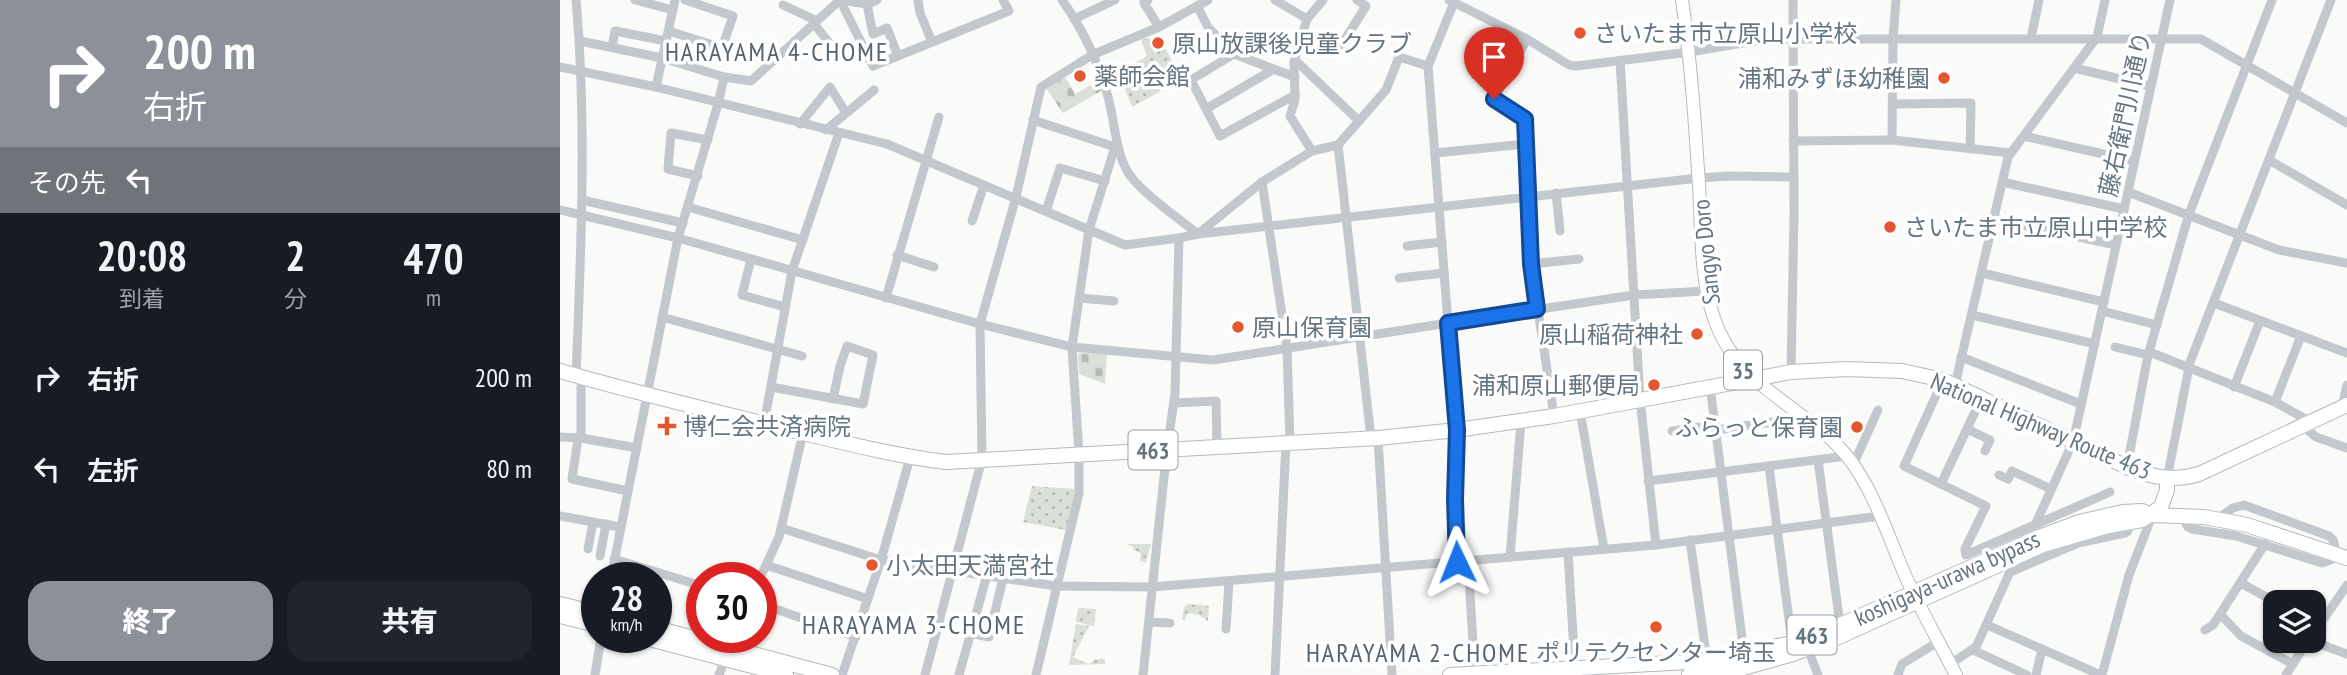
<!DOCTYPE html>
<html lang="ja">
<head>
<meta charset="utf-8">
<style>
	body { margin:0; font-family:"PT Sans Narrow","Noto Sans JP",sans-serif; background:#20242c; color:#f1f3f6; height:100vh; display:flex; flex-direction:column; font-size:26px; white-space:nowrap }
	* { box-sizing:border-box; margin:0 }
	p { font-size:23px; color:#9ea1a6 }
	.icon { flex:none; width:38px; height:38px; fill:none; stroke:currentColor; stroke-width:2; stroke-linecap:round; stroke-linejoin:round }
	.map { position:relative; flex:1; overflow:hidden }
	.panel { display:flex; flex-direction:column; background:#171b24; width:560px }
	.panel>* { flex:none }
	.hud { background:#8c9099; color:#fff; overflow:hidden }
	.buttons { position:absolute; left:1703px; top:590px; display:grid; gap:14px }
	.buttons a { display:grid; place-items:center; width:63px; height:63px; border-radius:14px; background:#171b24; box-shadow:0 2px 5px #0004; font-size:35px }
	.speed { position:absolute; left:21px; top:562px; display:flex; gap:14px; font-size:35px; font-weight:700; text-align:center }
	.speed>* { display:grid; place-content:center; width:91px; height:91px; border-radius:50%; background:#171b24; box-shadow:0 2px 5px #0004; line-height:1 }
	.speed small { font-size:18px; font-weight:400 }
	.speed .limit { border:10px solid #d22; background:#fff; color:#111 }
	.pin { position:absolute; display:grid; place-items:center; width:60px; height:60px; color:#fff; margin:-72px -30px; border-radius:50% 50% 50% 0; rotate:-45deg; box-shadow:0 0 7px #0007 }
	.pin .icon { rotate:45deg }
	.me { position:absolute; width:77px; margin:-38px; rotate:358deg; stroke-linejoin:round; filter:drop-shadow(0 0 5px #0008) }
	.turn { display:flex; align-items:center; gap:24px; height:147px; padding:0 28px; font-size:32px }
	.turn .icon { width:91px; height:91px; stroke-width:2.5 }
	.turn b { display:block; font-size:49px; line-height:60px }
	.then { display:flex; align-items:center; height:66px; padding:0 28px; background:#0003; gap:14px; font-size:26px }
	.eta { display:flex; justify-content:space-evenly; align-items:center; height:119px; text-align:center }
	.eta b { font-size:42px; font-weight:800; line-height:49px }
	.primary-button { display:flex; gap:14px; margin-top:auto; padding:14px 28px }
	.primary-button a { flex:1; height:80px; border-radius:21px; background:#8c9099; color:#fff; font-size:28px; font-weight:800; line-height:80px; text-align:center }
	.primary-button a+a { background:#20242c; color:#f1f3f6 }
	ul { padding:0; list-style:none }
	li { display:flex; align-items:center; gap:21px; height:91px; padding:0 28px }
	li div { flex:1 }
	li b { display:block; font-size:26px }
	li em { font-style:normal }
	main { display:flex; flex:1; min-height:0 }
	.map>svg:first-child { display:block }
	.cemetery { fill:url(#cemetery-stones) }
	.park { fill:url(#park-dots) }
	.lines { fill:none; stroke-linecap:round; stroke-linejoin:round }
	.major-casing { stroke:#b5babe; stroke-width:14 }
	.highway-casing { stroke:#b4b9bd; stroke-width:16 }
	.minor { stroke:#c3c8cc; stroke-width:9 }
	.major { stroke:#fff; stroke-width:12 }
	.highway { stroke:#fff; stroke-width:14 }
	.route-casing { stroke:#114b97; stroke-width:18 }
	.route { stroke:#1a73e8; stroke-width:12 }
	.poi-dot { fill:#e4572e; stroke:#fff; stroke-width:2.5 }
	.labels { text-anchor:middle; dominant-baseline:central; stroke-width:7; stroke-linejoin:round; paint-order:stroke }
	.shield { fill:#fff; stroke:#939fa8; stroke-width:2 }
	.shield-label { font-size:23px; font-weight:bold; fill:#657683 }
	.poi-label { font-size:24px; fill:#657683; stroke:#fff; text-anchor:start }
	.street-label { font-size:24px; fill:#657683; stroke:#fff }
	.neighbourhood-label { font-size:26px; letter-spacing:2px; fill:#57646e; stroke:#fff }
</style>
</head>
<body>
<main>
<section class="panel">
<div class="hud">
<div class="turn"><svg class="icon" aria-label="right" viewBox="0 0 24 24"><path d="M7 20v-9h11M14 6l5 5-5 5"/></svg><div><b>200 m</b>右折</div></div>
<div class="then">その先<svg class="icon" aria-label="left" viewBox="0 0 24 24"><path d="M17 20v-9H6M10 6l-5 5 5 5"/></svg></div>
</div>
<div class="eta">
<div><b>20:08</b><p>到着</p></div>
<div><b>2</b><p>分</p></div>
<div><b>470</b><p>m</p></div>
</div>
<ul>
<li><svg class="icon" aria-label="right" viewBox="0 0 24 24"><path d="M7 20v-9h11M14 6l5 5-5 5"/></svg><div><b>右折</b></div><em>200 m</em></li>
<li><svg class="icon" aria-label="left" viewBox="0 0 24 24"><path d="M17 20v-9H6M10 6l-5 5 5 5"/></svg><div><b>左折</b></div><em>80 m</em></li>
</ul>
<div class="primary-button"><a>終了</a><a>共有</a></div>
</section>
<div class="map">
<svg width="1787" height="675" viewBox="0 0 1787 675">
	<defs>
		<pattern id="cemetery-stones" width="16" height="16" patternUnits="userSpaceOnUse" patternTransform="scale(1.75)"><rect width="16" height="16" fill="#dadfd7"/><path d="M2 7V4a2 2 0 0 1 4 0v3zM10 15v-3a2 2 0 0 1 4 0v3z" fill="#b4b9b4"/></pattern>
		<pattern id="park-dots" width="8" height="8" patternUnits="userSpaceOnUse" patternTransform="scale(1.75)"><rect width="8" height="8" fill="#dadfd7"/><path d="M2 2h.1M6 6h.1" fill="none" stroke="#b4b9b4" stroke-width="1.8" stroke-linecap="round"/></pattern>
	</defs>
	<rect width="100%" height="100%" fill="#fafaf8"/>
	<!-- cemetery -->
	<g class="cemetery">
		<polygon points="505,77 515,94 538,81 541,91 503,113 486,88"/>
		<polygon points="518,353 547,354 545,384 519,374"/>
	</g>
	<!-- park -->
	<g class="park">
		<polygon points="589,38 595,53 606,49 621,80 572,107 565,89 582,81 575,63 587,56 581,40"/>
		<polygon points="472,486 515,489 506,530 463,522"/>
		<polygon points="566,544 591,544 586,563 580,561 581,553 573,550 573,547"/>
		<polygon points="628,604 649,606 648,621 639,615 627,613 625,620 622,620 624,607"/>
		<polygon points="518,608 536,609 534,626 516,622"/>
		<polygon points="516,624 529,626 513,657 521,661 521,664 522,661 529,664 536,659 545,659 545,664 509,665"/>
	</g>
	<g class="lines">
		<!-- major casing -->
		<g class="major-casing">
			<path id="major" d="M1122 0C1131 62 1135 123 1139 185 1142 234 1139 286 1159 331 1186 391 1248 409 1287 456 1314 490 1328 536 1345 575 1360 609 1379 642 1396 675"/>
		</g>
		<!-- highway casing -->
		<g class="highway-casing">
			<g id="highway">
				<path d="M0 371C72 392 145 409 218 427 274 440 329 455 386 462L818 438 897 430 994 416 1231 372 1286 369 1342 371 1383 380 1567 467C1591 477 1613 482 1639 474L1787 405"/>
				<polyline points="0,604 37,613"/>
				<polyline points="0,616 37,625"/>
				<polyline points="96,628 272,675"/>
				<polyline points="82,637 226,675"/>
				<polyline points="890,675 1147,661 1232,643 1280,625 1479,537 1519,522 1563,512 1582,511 1592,515 1644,517 1687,525 1787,558"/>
				<polyline points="1129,675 1183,668 1233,654 1274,639 1483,545 1548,526 1582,520 1601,507 1607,490 1607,479"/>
			</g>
		</g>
		<!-- minor -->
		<g class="minor">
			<polyline points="75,0 113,10"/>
			<polyline points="280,0 313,66 449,11 443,0"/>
			<polyline points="358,0 360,13 372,42"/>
			<path d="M502 0C521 26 540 65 548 97 555 121 555 152 569 174 583 194 618 218 638 234L619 238 615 394 607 449 583 675"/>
			<polyline points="588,0 584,3 599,27"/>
			<polyline points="715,0 747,19"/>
			<polyline points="889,0 967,39 1009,65 1016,66 1130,52 1200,40 1233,39 1641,39 1787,123"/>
			<polyline points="895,0 868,66 888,323 1074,295 1146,291"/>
			<polyline points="307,4 313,34 327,28 338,56"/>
			<polyline points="223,5 253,19 255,25 277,53"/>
			<polyline points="637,6 648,27 674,54 735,77"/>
			<polyline points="514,19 555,0"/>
			<polyline points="109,31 162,48 173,16 125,0"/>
			<polyline points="1471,38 1479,0"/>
			<polyline points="967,39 934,99 965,119 971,264 994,416"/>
			<polyline points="20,41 102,58 164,77"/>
			<polyline points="781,46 806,6 797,0"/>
			<polyline points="52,47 55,31 106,41"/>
			<polyline points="674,54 631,80 660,136 735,95"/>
			<polyline points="735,60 799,121"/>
			<polyline points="1060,60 1080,399 1096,545"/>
			<polyline points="0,67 96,87 327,144 565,245 619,238"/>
			<polyline points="1514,68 1590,86"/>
			<polyline points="96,87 115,0"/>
			<polyline points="1333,104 1411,103 1410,149"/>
			<polyline points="646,109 714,69"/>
			<polyline points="473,120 555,147"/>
			<polyline points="240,124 270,87 286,113"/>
			<polyline points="266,130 314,90"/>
			<polyline points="1464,136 1574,161"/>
			<polyline points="1332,140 1333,38 1336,0"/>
			<polyline points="1233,141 1332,140 1451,153"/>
			<polyline points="752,151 730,116 735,100 734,62 747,19 763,0"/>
			<polyline points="875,153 966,144"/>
			<polyline points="1709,160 1787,205"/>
			<polyline points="138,176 108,169 111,133 148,140"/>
			<polyline points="702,182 727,348 730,442"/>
			<polyline points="1442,182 1564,209"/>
			<polyline points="1568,192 1719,250 1787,263"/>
			<polyline points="996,193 1000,231"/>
			<polyline points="22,200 123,223"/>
			<polyline points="128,207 243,240"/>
			<polyline points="0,210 118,238 420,324 512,347 653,360 888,323 897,430 895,499 897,562"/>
			<polyline points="486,211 500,168 545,181"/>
			<polyline points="1434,219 1556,245"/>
			<polyline points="412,221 424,185"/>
			<polyline points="639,233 702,182 752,151 778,145"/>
			<polyline points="638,234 1139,178 1168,176 1232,177"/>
			<polyline points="847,246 882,242"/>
			<polyline points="337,255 374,267"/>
			<polyline points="191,259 182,295 225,307"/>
			<polyline points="971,264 1019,259"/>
			<polyline points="1422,273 1544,302"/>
			<polyline points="839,278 884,273"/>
			<polyline points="326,298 379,117"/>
			<polyline points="519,298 554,301"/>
			<polyline points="1654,303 1787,353"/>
			<polyline points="1542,311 1597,325"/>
			<polyline points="1412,315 1535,344"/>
			<polyline points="102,317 242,356"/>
			<polyline points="1555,347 1588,355 1592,353 1715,402 1751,422"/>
			<polyline points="1401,357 1521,404"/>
			<polyline points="1231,372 1234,214 1233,0"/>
			<path d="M16 376C21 250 27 125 16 0"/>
			<polyline points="21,377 21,438"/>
			<polyline points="1383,380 1344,466 1426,506 1405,549 1406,555 1550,492"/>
			<polyline points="1395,385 1448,157 1537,37 1545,0"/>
			<polyline points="1150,386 1184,654"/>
			<polyline points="211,387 303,404 313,355 287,346 280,366 273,399"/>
			<polyline points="1674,387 1700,321"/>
			<polyline points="1715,402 1741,336"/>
			<polyline points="614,403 656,401 657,446"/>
			<polyline points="1782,407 1787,385"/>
			<polyline points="1020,411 1044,549"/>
			<polyline points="204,424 232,271 279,133"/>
			<polyline points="1743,426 1756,437 1787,448"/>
			<polyline points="1407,429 1430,440 1425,451"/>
			<polyline points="1155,430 1243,418"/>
			<polyline points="1112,431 1155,425"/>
			<polyline points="0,437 21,438 77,448"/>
			<polyline points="18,438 12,479 68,491"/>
			<polyline points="811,438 778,145 826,90 839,57 868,66"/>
			<polyline points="818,438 832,675"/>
			<polyline points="1258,460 1280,625"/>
			<polyline points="1293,465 1318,410"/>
			<polyline points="1209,466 1232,643"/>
			<polyline points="1567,467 1588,355 1629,214 1712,0"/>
			<polyline points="1439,475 1448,479 1452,471 1491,489"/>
			<polyline points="1607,479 1630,362 1771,0"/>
			<polyline points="1088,481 1287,456"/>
			<polyline points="1381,484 1422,397"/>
			<polyline points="0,516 60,527"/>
			<polyline points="1621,516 1628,527 1632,529 1676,536 1762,563 1780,556"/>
			<polyline points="1657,519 1673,508 1684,505 1769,536 1773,540 1777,554"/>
			<polyline points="221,528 321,560 496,586 592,587 1096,545 1320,516"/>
			<polyline points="1479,537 1475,525 1513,442 1610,0"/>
			<polyline points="1130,540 1147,661"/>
			<polyline points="28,549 33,522"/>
			<polyline points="1008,552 1015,669"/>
			<polyline points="40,556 46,524"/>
			<polyline points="950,557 961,422"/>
			<polyline points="54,559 142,586"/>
			<polyline points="908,561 915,675"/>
			<polyline points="206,565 308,599"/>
			<polyline points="51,578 118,238 158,104 164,77 191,81 280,0 307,4 317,0"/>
			<polyline points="200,578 219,537 243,433"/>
			<polyline points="1681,583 1715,602"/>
			<polyline points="201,604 296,637"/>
			<polyline points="1660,614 1681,636 1733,664"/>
			<polyline points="589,622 610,623"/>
			<polyline points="1427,625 1541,675"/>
			<polyline points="666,629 669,582"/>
			<polyline points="1645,630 1653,625 1705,544"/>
			<polyline points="410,633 429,637 443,578"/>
			<polyline points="1754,633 1787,585"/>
			<polyline points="1749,640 1787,654"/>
			<polyline points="1248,649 1258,675"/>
			<polyline points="1413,650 1467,675"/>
			<polyline points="1390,664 1416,647 1450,572 1518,543 1565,533 1568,531 1569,522"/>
			<polyline points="35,675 41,637"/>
			<polyline points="159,675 174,637"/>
			<polyline points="282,675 321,560 350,458"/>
			<polyline points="365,675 422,459 420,324 456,197 481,87 532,55 599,27 648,0"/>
			<polyline points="399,675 427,575"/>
			<polyline points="476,675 519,493 519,454 512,347 529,230 555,147 558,146"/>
			<polyline points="715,675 726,442"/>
			<polyline points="1338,675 1342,664 1378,642"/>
			<polyline points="1476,675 1482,649"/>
			<polyline points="1542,675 1569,575 1592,516"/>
			<polyline points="1726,675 1748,640"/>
		</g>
		<!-- major -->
		<use href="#major" class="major"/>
		<!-- highway -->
		<use href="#highway" class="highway"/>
	</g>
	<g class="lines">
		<!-- route casing -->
		<g class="route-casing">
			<polyline id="route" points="897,562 895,499 897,430 888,323 977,309 971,264 965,119 934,99"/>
		</g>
		<!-- route -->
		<use href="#route" class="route"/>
	</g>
	<!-- markers -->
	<g class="poi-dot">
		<circle cx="1020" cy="33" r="7"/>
		<circle cx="598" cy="43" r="7"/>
		<circle cx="520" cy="76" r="7"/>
		<circle cx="1384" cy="78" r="7"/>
		<circle cx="1330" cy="227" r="7"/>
		<circle cx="678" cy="327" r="7"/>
		<circle cx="1137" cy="334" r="7"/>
		<circle cx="1094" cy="385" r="7"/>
		<path d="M103.5 415.5h7v7h7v7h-7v7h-7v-7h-7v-7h7z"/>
		<circle cx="1297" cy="427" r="7"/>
		<circle cx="312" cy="565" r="7"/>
		<circle cx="1096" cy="627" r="7"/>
	</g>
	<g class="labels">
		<!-- shield labels -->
		<g class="shield">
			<rect x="1164" y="350.5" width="38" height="39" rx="5"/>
			<rect x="568.5" y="430.5" width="49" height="39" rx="5"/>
			<rect x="1227.5" y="615.5" width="49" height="39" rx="5"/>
		</g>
		<g class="shield-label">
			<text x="1183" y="370">35</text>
			<text x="593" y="450">463</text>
			<text x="1252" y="635">463</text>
		</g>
		<!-- poi labels -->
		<g class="poi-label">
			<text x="1034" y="33">さいたま市立原山小学校</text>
			<text x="612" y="43">原山放課後児童クラブ</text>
			<text x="534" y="76">薬師会館</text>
			<text x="1370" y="78" text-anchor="end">浦和みずほ幼稚園</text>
			<text x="1344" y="227">さいたま市立原山中学校</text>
			<text x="692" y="327">原山保育園</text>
			<text x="1123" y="334" text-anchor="end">原山稲荷神社</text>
			<text x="1080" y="385" text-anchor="end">浦和原山郵便局</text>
			<text x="123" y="426">博仁会共済病院</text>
			<text x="1283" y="427" text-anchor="end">ふらっと保育園</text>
			<text x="326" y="565">小太田天満宮社</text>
			<text x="1096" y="652" text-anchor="middle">ポリテクセンター埼玉</text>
		</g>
		<!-- street labels -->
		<g class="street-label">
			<text transform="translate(1565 114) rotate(-78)">藤右衛門川通り</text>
			<text transform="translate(1146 252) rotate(-96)">Sangyo Doro</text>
			<text transform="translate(1481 426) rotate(23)">National Highway Route 463</text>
			<text transform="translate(1387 578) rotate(-24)">koshigaya-urawa bypass</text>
		</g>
		<!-- neighbourhood labels -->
		<g class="neighbourhood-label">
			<text x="217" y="51">HARAYAMA 4-CHOME</text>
			<text x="354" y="624">HARAYAMA 3-CHOME</text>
			<text x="858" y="652">HARAYAMA 2-CHOME</text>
		</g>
	</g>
</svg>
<div class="buttons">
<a><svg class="icon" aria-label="layers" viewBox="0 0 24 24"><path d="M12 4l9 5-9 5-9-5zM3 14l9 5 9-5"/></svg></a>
</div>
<div class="speed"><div>28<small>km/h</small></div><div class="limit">30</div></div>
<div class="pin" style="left:934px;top:99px;background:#d93025"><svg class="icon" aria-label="arrive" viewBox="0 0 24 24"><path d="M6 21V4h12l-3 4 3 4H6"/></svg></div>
<svg class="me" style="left:897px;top:562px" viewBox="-20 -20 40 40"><path d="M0-17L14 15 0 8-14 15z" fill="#1a73e8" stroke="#fff" stroke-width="4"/></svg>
</div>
</main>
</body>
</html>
